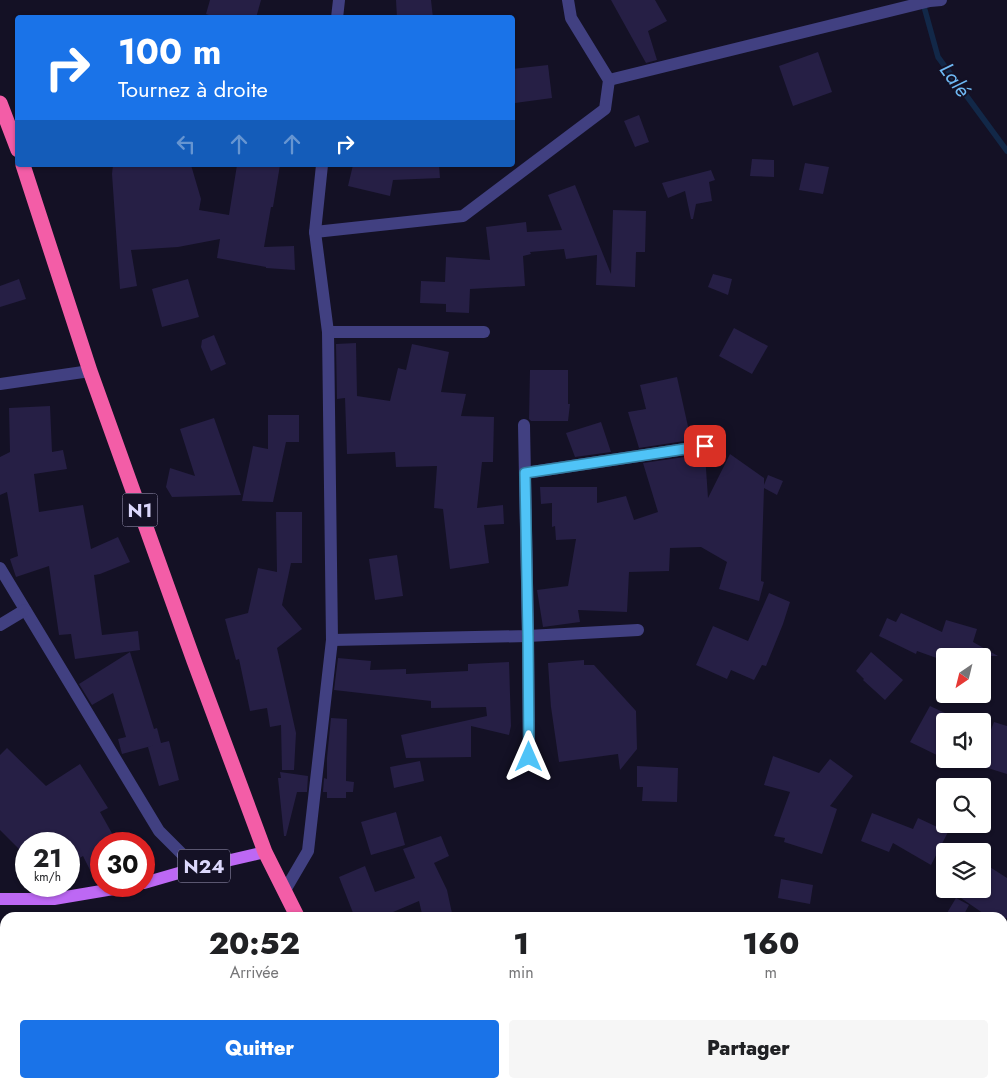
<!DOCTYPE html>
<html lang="fr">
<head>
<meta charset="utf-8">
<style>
	body { margin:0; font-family:Jost,sans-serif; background:#f6f6f6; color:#202124; height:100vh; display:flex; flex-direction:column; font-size:19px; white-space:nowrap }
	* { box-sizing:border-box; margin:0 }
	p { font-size:16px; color:#757577 }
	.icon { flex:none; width:28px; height:28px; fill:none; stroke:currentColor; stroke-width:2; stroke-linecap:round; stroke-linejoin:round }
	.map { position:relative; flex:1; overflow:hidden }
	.panel { position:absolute; left:0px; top:912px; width:1008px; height:176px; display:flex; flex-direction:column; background:#fff; border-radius:15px 15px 0 0; box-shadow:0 1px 4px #0004 }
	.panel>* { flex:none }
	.guide { position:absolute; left:15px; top:15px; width:500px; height:152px; border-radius:5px; box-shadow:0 1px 4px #0004; background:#1a73e8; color:#fff; overflow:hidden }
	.needle { width:32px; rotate:215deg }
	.controls { position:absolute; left:936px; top:648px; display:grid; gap:10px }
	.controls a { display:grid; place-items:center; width:55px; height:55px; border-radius:5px; background:#fff; box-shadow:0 1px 4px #0004; font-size:25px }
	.speed { position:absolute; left:15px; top:832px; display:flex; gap:10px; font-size:25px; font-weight:700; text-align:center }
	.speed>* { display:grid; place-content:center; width:65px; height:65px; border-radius:50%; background:#fff; box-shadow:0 1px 4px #0004; line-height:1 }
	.speed small { font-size:12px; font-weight:400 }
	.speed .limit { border:8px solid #d22; background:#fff; color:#111 }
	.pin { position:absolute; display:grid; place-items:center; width:42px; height:42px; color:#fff; margin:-21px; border-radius:10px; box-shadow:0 2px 8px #0006 }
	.me { position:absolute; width:55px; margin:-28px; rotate:0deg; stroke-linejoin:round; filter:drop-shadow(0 0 4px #0008) }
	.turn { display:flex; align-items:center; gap:18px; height:105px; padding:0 20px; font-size:22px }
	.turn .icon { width:65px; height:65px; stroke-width:2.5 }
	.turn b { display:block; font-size:35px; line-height:42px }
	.lanes { display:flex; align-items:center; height:48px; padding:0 20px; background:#0003; justify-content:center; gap:25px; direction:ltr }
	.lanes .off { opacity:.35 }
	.eta { display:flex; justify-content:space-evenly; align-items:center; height:85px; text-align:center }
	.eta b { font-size:30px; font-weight:800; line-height:35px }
	.action { display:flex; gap:10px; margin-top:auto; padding:10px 20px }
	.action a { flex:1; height:58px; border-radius:5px; background:#1a73e8; color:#fff; font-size:20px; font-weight:800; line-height:58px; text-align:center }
	.action a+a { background:#f6f6f6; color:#202124 }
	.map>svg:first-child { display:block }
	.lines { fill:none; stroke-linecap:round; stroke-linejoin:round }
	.stream { stroke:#122848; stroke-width:5.5 }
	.building { fill:#261f45 }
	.street { stroke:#414081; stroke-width:12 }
	.primary { stroke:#bd68f4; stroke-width:12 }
	.highway { stroke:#f35da7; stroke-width:15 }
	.route-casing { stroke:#337fa1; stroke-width:12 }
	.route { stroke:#4fc3f7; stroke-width:9 }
	.labels { text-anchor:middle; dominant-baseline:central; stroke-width:4; stroke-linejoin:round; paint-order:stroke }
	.shield { fill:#141125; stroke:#a09cbc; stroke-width:1 }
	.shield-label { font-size:19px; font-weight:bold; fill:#dcd8fc }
	.water-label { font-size:21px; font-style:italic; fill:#6eb9f4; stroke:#141125 }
</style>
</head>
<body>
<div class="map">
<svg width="1007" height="1088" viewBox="0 0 1007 1088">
	<rect width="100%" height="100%" fill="#141125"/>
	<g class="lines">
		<!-- stream -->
		<polyline class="stream" points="923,3 938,57 1007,151"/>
	</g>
	<!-- building -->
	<g class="building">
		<polygon points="210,0 261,0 256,18 217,18 206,14"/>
		<polygon points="396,0 431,0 433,18 397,18"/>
		<polygon points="611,0 655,0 667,21 648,31 657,60 646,63"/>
		<polygon points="818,52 832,92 793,106 779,66"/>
		<polygon points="548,65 552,98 515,103 512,82 512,69"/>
		<polygon points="639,115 649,142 635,147 624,121"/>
		<polygon points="752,159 774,160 774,177 750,176"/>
		<polygon points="805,163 829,167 823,194 799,190"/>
		<polygon points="113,165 191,165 201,199 199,210 229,215 237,165 280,165 273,207 271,207 264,247 294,246 295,270 266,268 266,267 217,258 220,239 178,247 131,250 137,286 120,289 112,174"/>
		<polygon points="353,165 439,165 440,178 393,180 390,196 348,186"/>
		<polygon points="711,170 715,180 709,182 712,201 696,204 693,219 691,219 685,191 668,198 662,183"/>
		<polygon points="575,185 611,274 613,210 646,211 645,252 636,252 635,287 596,285 597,255 566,259 564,249 530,252 531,254 523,256 525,286 470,289 469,313 446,312 446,304 420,303 421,281 445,282 446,257 490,260 486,227 526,222 527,232 562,230 548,195"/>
		<polygon points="713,274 732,279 728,295 708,287"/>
		<polygon points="19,279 26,299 0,307 0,286"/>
		<polygon points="188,279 199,317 162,327 152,289"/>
		<polygon points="734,328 768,346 752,374 719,356"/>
		<polygon points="214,335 226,364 211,371 201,347 202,340"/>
		<polygon points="356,343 357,396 390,401 398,368 406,370 412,344 449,352 441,392 466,394 461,416 494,417 493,462 482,462 477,508 503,505 504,524 484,525 489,563 450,569 443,509 434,508 437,466 396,467 395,452 347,454 345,398 337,399 336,344"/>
		<polygon points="530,370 568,370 568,404 570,404 568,421 531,421 529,419"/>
		<polygon points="677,377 691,440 639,448 628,412 646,409 640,385"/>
		<polygon points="50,406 52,452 63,450 67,469 34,474 39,512 83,505 91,549 118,537 130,562 100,574 94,575 102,635 138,631 140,650 75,659 71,634 59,635 49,566 16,577 10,559 18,556 7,492 0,495 0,457 10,452 9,408"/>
		<polygon points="268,415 299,415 299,442 286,442 273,502 242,501 253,446 268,449"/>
		<polygon points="214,418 241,495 172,497 166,487 170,468 195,476 180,429"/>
		<polygon points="601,422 611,452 575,457 566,433"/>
		<polygon points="705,454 708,498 730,454 764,478 764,485 768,475 783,481 777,495 764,488 761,581 764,582 759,601 719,589 727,562 701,547 670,548 669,571 629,572 627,612 578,610 580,622 543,627 537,590 568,586 576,539 556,540 555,526 552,527 552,503 541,504 540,487 597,487 597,503 626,496 634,520 658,512 643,463"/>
		<polygon points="276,512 302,512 302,563 291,563 282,605 302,629 277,648 296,733 294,770 282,770 281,725 270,727 267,708 250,711 239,659 236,660 225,619 248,613 258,568 277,572"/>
		<polygon points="397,555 403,596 375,600 369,559"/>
		<polygon points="769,593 790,602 783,624 766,666 762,665 754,680 731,670 727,679 696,665 713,626 748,641"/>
		<polygon points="901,613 942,632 946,620 977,629 973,642 998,656 945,656 945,661 917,651 916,654 879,636 887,618 896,622"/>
		<polygon points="130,652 154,729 157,728 161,743 169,741 179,780 159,786 148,747 155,745 122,754 118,739 126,737 113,693 92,705 79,684"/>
		<polygon points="871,652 903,680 885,700 863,680 864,679 856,671"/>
		<polygon points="338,658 371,661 370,670 406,669 406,674 468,671 468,664 509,662 511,726 509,735 471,726 471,757 406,758 401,735 487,716 486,707 431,708 431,701 334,690"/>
		<polygon points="584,660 584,665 594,665 636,711 637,749 620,770 618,754 559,762 551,707 551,708 548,663"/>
		<polygon points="930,706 945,713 945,759 910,742"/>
		<polygon points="331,718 347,719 346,781 354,782 353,792 346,792 346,798 327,798 327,792 323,792 324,778 327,779 327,758"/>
		<polygon points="994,722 1007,726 1007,774 978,765 980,759 982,759 982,753"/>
		<polygon points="7,748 46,786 80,764 108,808 100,812 118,844 101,844 101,883 97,884 83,856 69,864 69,844 44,844 37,833 20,850 0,830 0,755"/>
		<polygon points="773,756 819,773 830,759 853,776 830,806 837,809 822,854 784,842 785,838 774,836 790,792 764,785"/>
		<polygon points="420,761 424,781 394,788 390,767"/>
		<polygon points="637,766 678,768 677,802 642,801 643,787 637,787"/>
		<polygon points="280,772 308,776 307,792 297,792 286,836 284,836 278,778 281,778"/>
		<polygon points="396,812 405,845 371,855 361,822"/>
		<polygon points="872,813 913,829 918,818 948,832 931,865 893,843 889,852 861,841"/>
		<polygon points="441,836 449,856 434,863 447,890 453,918 423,918 419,901 379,918 355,918 339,877 365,866 375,892 415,878 403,849"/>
		<polygon points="982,862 1007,878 1007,918 990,918 961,898 967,889 982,889"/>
		<polygon points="781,879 813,885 810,904 778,898"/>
		<polygon points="956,898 969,905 962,918 944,918"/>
	</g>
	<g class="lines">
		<!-- street -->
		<g class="street">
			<polyline points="337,18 339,0"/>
			<polyline points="609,80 930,1 941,0"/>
			<polyline points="315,232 463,216 605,109 609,80 571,18 568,0"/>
			<polyline points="328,332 484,332"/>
			<polyline points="0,384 90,371"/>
			<polyline points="524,425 528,636 529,757"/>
			<polyline points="525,473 705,446"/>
			<polyline points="0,568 159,831 196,868"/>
			<polyline points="0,625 25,610"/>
			<polyline points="332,640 528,636 638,630"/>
			<polyline points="284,892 308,851 332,640 328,332 315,232 322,165"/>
			<polyline points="1002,968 1007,960"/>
			<polyline points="933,1088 935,1084"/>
		</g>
		<!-- primary -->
		<g class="primary">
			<polyline points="144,883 196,868 265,852"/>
			<polyline points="0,899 54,899 131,886"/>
		</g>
		<!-- highway -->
		<g class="highway">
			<polyline points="0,103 18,150"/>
			<polyline points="23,165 90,371 194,661 265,852 298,918"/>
			<polyline points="388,1084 391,1088"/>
		</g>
	</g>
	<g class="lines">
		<!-- route casing -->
		<g class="route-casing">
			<polyline id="route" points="529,757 528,636 525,473 705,446"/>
		</g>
		<!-- route -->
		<use href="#route" class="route"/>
	</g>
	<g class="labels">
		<!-- shield labels -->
		<g class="shield">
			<rect x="122.5" y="493.5" width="35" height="33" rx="4"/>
			<rect x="178" y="849.5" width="52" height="33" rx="4"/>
		</g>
		<g class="shield-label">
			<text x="140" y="510">N1</text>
			<text x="204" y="866">N24</text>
		</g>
		<!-- water labels -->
		<g class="water-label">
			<text transform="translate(955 80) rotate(54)">Lalé</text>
		</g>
	</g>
</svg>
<div class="controls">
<a><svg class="needle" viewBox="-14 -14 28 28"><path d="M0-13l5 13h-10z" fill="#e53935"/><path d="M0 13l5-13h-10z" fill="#757577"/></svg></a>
<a><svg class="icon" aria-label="sound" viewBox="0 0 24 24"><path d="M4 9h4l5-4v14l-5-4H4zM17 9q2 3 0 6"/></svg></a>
<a><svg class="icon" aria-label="search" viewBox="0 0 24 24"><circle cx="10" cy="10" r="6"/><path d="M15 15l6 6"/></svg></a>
<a><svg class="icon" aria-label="layers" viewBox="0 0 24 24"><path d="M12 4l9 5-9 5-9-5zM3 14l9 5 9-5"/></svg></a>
</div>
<div class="speed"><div>21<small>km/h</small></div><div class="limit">30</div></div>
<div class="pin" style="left:705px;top:446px;background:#d93025"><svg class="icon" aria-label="arrive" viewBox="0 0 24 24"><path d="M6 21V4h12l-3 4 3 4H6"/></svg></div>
<svg class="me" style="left:529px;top:757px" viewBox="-20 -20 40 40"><path d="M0-17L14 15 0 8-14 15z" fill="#4fc3f7" stroke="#fff" stroke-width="4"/></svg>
<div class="guide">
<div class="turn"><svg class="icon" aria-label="right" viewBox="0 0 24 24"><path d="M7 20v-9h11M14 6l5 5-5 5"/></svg><div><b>100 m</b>Tournez à droite</div></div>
<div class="lanes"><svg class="icon off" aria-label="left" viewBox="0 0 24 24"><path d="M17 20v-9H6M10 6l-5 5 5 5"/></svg><svg class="icon off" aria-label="ahead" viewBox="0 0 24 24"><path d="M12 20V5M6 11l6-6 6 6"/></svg><svg class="icon off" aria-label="ahead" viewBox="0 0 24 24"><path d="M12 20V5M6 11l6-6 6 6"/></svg><svg class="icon" aria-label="right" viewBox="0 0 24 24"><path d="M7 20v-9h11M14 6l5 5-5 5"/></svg></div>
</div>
<section class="panel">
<div class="eta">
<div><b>20:52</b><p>Arrivée</p></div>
<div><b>1</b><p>min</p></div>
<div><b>160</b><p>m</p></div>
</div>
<div class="action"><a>Quitter</a><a>Partager</a></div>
</section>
</div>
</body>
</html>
